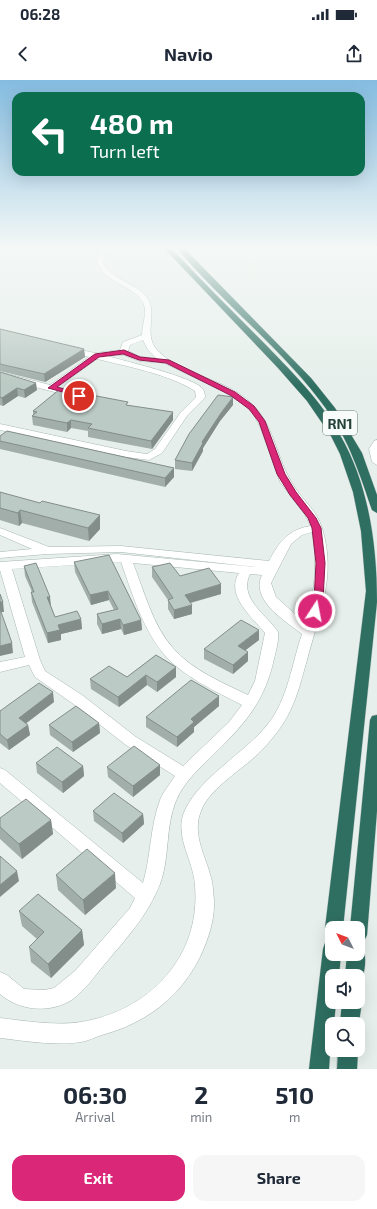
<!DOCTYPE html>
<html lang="en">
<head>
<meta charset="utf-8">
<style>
	body { margin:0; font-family:"Exo 2",sans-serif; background:#f6f6f7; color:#1f2937; height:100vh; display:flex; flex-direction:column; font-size:15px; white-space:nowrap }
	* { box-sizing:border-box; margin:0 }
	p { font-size:13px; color:#747a83 }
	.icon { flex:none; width:22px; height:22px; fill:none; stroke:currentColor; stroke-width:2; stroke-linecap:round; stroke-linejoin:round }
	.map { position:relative; height:989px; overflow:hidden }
	.sheet { display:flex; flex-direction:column; background:#fff; flex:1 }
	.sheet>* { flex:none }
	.guide { position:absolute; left:12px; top:12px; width:353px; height:84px; border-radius:12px; box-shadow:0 4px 16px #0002; background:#0b6e4f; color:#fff; overflow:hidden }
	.needle { width:26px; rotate:312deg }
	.controls { position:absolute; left:325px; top:841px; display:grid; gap:8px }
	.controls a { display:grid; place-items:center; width:40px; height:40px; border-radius:8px; background:#fff; box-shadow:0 4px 16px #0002; font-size:20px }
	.pin { position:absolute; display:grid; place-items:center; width:34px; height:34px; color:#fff; margin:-17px; border:2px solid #fff; border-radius:50%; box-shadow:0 1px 4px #0007 }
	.me { position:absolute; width:44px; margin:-22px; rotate:11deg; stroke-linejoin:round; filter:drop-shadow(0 0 3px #0008) }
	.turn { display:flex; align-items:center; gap:14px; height:84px; padding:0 12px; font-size:18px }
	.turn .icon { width:52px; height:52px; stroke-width:2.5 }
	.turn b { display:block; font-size:28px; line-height:34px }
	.eta { display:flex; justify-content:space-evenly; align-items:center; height:68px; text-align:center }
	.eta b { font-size:24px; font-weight:700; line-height:28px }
	.cta { display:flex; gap:8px; margin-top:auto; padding:8px 12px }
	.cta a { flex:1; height:46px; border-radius:12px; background:#db2777; color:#fff; font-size:16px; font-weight:700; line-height:46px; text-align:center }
	.cta a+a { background:#f6f6f7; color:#1f2937 }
	.status { display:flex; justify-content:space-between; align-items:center; height:28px; padding:0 20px; background:#fff; direction:ltr }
	.status svg { height:11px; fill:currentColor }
	header { display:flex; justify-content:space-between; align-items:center; height:52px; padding:0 12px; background:#fff; font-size:18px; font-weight:700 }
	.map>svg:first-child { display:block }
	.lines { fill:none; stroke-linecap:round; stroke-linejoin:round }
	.minor-casing { stroke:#a8b8b2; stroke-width:1 }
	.highway-casing { stroke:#c2cac8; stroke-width:1 }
	.minor { fill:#fff; fill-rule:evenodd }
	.highway { fill:#2f6f62; fill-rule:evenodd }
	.wall { fill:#a1aea9 }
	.shaded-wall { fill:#838d89 }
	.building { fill:#bbcac4; stroke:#838d89 }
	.route { fill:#db2777; stroke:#8e194d }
	.labels { text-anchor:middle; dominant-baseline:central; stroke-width:3; stroke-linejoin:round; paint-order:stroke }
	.shield { fill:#f7fbf9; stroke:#637a73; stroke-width:1 }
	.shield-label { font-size:14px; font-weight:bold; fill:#24423a }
</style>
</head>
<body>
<div class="status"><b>06:28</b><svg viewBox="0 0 49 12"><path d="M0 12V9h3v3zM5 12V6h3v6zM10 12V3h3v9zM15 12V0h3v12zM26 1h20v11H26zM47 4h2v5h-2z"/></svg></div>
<header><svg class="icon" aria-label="back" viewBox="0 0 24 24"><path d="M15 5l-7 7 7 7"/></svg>Navio<svg class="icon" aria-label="share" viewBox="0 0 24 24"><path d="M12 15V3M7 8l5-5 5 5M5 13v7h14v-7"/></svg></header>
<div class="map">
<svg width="377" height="989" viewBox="0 0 377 989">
	<rect width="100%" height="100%" fill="#e6efeb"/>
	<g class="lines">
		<!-- minor casing -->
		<g class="minor-casing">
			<g id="minor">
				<path d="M101 167H107L103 182C111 200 132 201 145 215 160 231 142 253 157 270 178 292 213 297 238 313 275 336 272 370 292 403 301 419 317 430 322 448 337 496 319 534 307 580 302 597 298 615 290 631 283 646 273 658 262 670 244 689 210 707 201 731 192 753 204 773 210 794 213 802 213 811 214 820 215 840 208 860 200 877 179 919 145 943 102 955 95 957 88 961 81 962 55 966 26 961 0 958V938C26 941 55 946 81 942 149 931 201 877 195 806 194 780 173 756 185 730 201 696 243 675 268 644 288 619 292 583 302 554 285 541 250 520 262 495L250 494C238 518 267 535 278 552 279 561 276 570 274 579 265 620 246 643 216 672 201 687 184 701 176 721 165 747 170 778 160 804 148 835 126 859 104 885 94 897 85 910 73 919 51 934 19 931 0 914V892L7 895 24 909 44 910 54 908 75 891 130 828 135 818 0 703V688L5 690 143 803C151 776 150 747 160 720 163 712 170 704 175 696L126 665 72 623 35 597 29 585 0 592V582L25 577 0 490V482L117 474 266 488 121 472 47 474 0 478V472L32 469 0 455V448L49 467 121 466 269 481C279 462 289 449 311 446L305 435 280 402 260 346 253 334 243 324 221 310 164 283 139 281 123 275 107 276C125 281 192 297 202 308 204 310 205 314 205 317L204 319 187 336 162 373 149 380 126 377 0 350V344L126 371 147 374 155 369 181 332 196 317 195 311C171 295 126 286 97 279L58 307 77 312V316L74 317 0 298V292L50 305 89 277 66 271V267L95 273 120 270 123 262 142 255C142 245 147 234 144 225 138 206 107 206 97 182ZM143 260 148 270 156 278 141 277 128 271 130 265ZM312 452C318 483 315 514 305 543L276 517 271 503 291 464 302 455ZM121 482C132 513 142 547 163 573 180 595 217 612 242 625L229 642 183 686 136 657 82 615 45 591 40 580 12 489ZM133 483 239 493C225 515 252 537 265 553L255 601 248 615C223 603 192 590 173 568 153 546 144 511 133 483Z"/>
				<polygon points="377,360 377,385 372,382 369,369 374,361"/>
			</g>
		</g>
		<!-- highway casing -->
		<g class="highway-casing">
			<g id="highway">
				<path d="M163 167H170C200 199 230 229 261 260 290 290 320 319 340 355 369 405 377 466 377 522L343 848H332V855L328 854 325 848 366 511 361 451 353 412 340 374 331 356 307 321 278 288Z"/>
				<path d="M176 167H183L311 298 335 328 362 373 377 415V433L372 430C360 395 349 360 327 330 284 270 223 224 176 167Z"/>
				<polygon points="377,635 377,731 367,855 364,861 358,863 358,848 350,848 370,640 372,636"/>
				<polygon points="332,860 332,874 341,874 339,896 332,896 332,922 336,922 334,944 332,944 329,989 309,989 323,869 325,863"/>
				<path d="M358 866 363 868C367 878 365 892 361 902L358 903V896H345L347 874H358Z"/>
				<polygon points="358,915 362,922 358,949 358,944 340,944 342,922 358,922"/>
				<polygon points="338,970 358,970 357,989 337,989"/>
			</g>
		</g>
		<!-- minor -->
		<use href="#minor" class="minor"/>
		<!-- highway -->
		<use href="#highway" class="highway"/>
	</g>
	<!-- wall -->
	<g class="wall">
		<polygon points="0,249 84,269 85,277 45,302 0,291"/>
		<polygon points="0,292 37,310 25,318 18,316 3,326 0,325"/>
		<polygon points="129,325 173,340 152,369 88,357 88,351 71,348 67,352 33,345 32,336 33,335 33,331"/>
		<polygon points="233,325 220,341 203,368 203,371 192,391 175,389 175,380"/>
		<polygon points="0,356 174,388 174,397 165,407 0,369"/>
		<polygon points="0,412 100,449 89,461 22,443 19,446 0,440"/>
		<polygon points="74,482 141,540 142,550 124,555 121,549 102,554 97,544 97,534 114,530 109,520 91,525 75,492"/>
		<polygon points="24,486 51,526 55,537 81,539 82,549 61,554 61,560 48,563 32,522 31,512 32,512 25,496"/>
		<polygon points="152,487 180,496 221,514 191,523 192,534 174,539 168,529 168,520 152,497"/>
		<polygon points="259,560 245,570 248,581 233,594 204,579 204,569"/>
		<polygon points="156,575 176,597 157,612 147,605 119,627 91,609 90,599 127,597"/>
		<polygon points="219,616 219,626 194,647 194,652 177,667 146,647 146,637"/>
		<polygon points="54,622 26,643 28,645 30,655 9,670 0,663 0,631"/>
		<polygon points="99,643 100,653 73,672 50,655 49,645"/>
		<polygon points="36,683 83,686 84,696 63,713 37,693"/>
		<polygon points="160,685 160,695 133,717 108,697 107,687"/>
		<polygon points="93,731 143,734 144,744 123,763 94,741"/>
		<polygon points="0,738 51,740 53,754 22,779 0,759"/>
		<polygon points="56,795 116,808 85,835 58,810"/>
		<polygon points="19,831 82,850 84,865 51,898 31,882 29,867 37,859 22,846"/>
	</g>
	<!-- shaded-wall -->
	<g class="shaded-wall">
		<polygon points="84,269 85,277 45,302 44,294"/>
		<polygon points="36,303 37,310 25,318 24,310"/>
		<polygon points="17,308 18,316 3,326 2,318"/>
		<polygon points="233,317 233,325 220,341 203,368 203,371 192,391 192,383 202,362 221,333"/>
		<polygon points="173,332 173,340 152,369 151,361"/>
		<polygon points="71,340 71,348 67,352 67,343"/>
		<polygon points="174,388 174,397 165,407 165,398"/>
		<polygon points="20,430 22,443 19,446 18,433"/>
		<polygon points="100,435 100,449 89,461 88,448"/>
		<polygon points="221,504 221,514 185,524 185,515"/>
		<polygon points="108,511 109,520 91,525 90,515"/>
		<polygon points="47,517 50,517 51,526 48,527"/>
		<polygon points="0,522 3,522 4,532 0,532"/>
		<polygon points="192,525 192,534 174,539 174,530"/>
		<polygon points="81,539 82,549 61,554 61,560 48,563 47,553 58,545"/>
		<polygon points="120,539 121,549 102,554 102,544"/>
		<polygon points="141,540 142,550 124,555 123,545"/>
		<polygon points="259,550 259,560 238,576 238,566"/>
		<polygon points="12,563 13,573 0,576 0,566"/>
		<polygon points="248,572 248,581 233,594 233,585"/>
		<polygon points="176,587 176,597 157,612 157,602"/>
		<polygon points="146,595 147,605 119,627 118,617"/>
		<polygon points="53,612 54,622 20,648 19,638"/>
		<polygon points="219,616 219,626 194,647 194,652 177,667 177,657 191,639"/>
		<polygon points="99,643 100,653 73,672 72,662"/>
		<polygon points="28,645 30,655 9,670 7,660"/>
		<polygon points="160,685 160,695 133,717 133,706"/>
		<polygon points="83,686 84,696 63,713 62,702"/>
		<polygon points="143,734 144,744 123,763 122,753"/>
		<polygon points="51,740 53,754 22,779 19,764"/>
		<polygon points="17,791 19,801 0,817 0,805"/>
		<polygon points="115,793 116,808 85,835 83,820"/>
		<polygon points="82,850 84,865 51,898 48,884"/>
	</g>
	<!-- building -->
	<g class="building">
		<polygon points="0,249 84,269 44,294 0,284"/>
		<polygon points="0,292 36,303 24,310 17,308 2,318 0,317"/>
		<polygon points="60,309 128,322 126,325 173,332 151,361 88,348 92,344 71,340 67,343 32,336 37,332 33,331"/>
		<polygon points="218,315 233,317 221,333 202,362 203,363 192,383 175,380 189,354"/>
		<polygon points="7,351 174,388 165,398 0,361 0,356"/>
		<polygon points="0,412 40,423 42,421 100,435 88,448 20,430 18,433 0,428"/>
		<polygon points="109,475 141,540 123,545 120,539 102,544 97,534 118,529 108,511 90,515 74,482"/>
		<polygon points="36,483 50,517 47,517 55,537 77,531 81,539 58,545 60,550 47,553 31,512 34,512 24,486"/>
		<polygon points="170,483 180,496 209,488 221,504 185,515 192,525 174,530 168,520 173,518 152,487"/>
		<polygon points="0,514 3,522 0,522"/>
		<polygon points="0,529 12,563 0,566"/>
		<polygon points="241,540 259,550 238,566 248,572 233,585 204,569"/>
		<polygon points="156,575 176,587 157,602 146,595 118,617 90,599 109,586 127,597"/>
		<polygon points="191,600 219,616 191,639 194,642 177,657 146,637"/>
		<polygon points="39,603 53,612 19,638 28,645 7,660 0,654 0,631"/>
		<polygon points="76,626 99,643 72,662 49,645"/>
		<polygon points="134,666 160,685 133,706 107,687"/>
		<polygon points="57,667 83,686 62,702 36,683"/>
		<polygon points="114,713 143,734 122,753 93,731"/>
		<polygon points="26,719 51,740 19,764 0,747 0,738"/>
		<polygon points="87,769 115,793 83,820 56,795"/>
		<polygon points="0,776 17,791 0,805"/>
		<polygon points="38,814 82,850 48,884 29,867 44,852 19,831"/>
	</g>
	<!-- sky -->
	<linearGradient id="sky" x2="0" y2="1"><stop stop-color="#84bce0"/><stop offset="0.55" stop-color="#f4f8f6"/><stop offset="1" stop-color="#f4f8f6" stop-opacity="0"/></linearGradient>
	<rect width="377" height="306" fill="url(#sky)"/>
	<!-- route -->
	<polygon class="route" points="124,270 140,277 169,280 235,312 254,326 265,341 285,394 296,412 316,438 321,448 325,483 323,520 318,533 315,534 310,531 314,520 316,483 312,448 308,438 290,415 277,394 259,342 249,329 230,315 166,283 139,280 123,274 99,277 57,307 81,314 81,317 48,308 95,274"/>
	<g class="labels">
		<!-- shield labels -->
		<rect class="shield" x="323" y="331" width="34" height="24" rx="3"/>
		<g class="shield-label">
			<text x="340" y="343">RN1</text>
		</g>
	</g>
</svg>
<div class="controls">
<a><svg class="needle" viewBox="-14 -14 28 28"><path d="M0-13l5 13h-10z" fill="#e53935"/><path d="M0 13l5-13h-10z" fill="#747a83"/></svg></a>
<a><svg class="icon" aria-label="sound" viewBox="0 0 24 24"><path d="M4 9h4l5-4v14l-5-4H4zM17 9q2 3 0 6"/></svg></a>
<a><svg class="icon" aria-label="search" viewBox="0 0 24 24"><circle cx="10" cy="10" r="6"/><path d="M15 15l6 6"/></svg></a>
</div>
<div class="pin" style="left:79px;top:316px;background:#d93025"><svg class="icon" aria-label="arrive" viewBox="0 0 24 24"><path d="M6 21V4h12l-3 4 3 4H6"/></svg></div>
<svg class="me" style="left:315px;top:531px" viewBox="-20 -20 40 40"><circle r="17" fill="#db2777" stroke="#fff" stroke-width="3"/><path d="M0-11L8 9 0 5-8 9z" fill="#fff"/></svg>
<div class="guide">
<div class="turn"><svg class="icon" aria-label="left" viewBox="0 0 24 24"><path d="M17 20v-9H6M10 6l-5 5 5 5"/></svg><div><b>480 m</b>Turn left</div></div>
</div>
</div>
<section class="sheet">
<div class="eta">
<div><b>06:30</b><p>Arrival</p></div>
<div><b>2</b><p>min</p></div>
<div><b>510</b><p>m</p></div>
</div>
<div class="cta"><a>Exit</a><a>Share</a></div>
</section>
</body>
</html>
